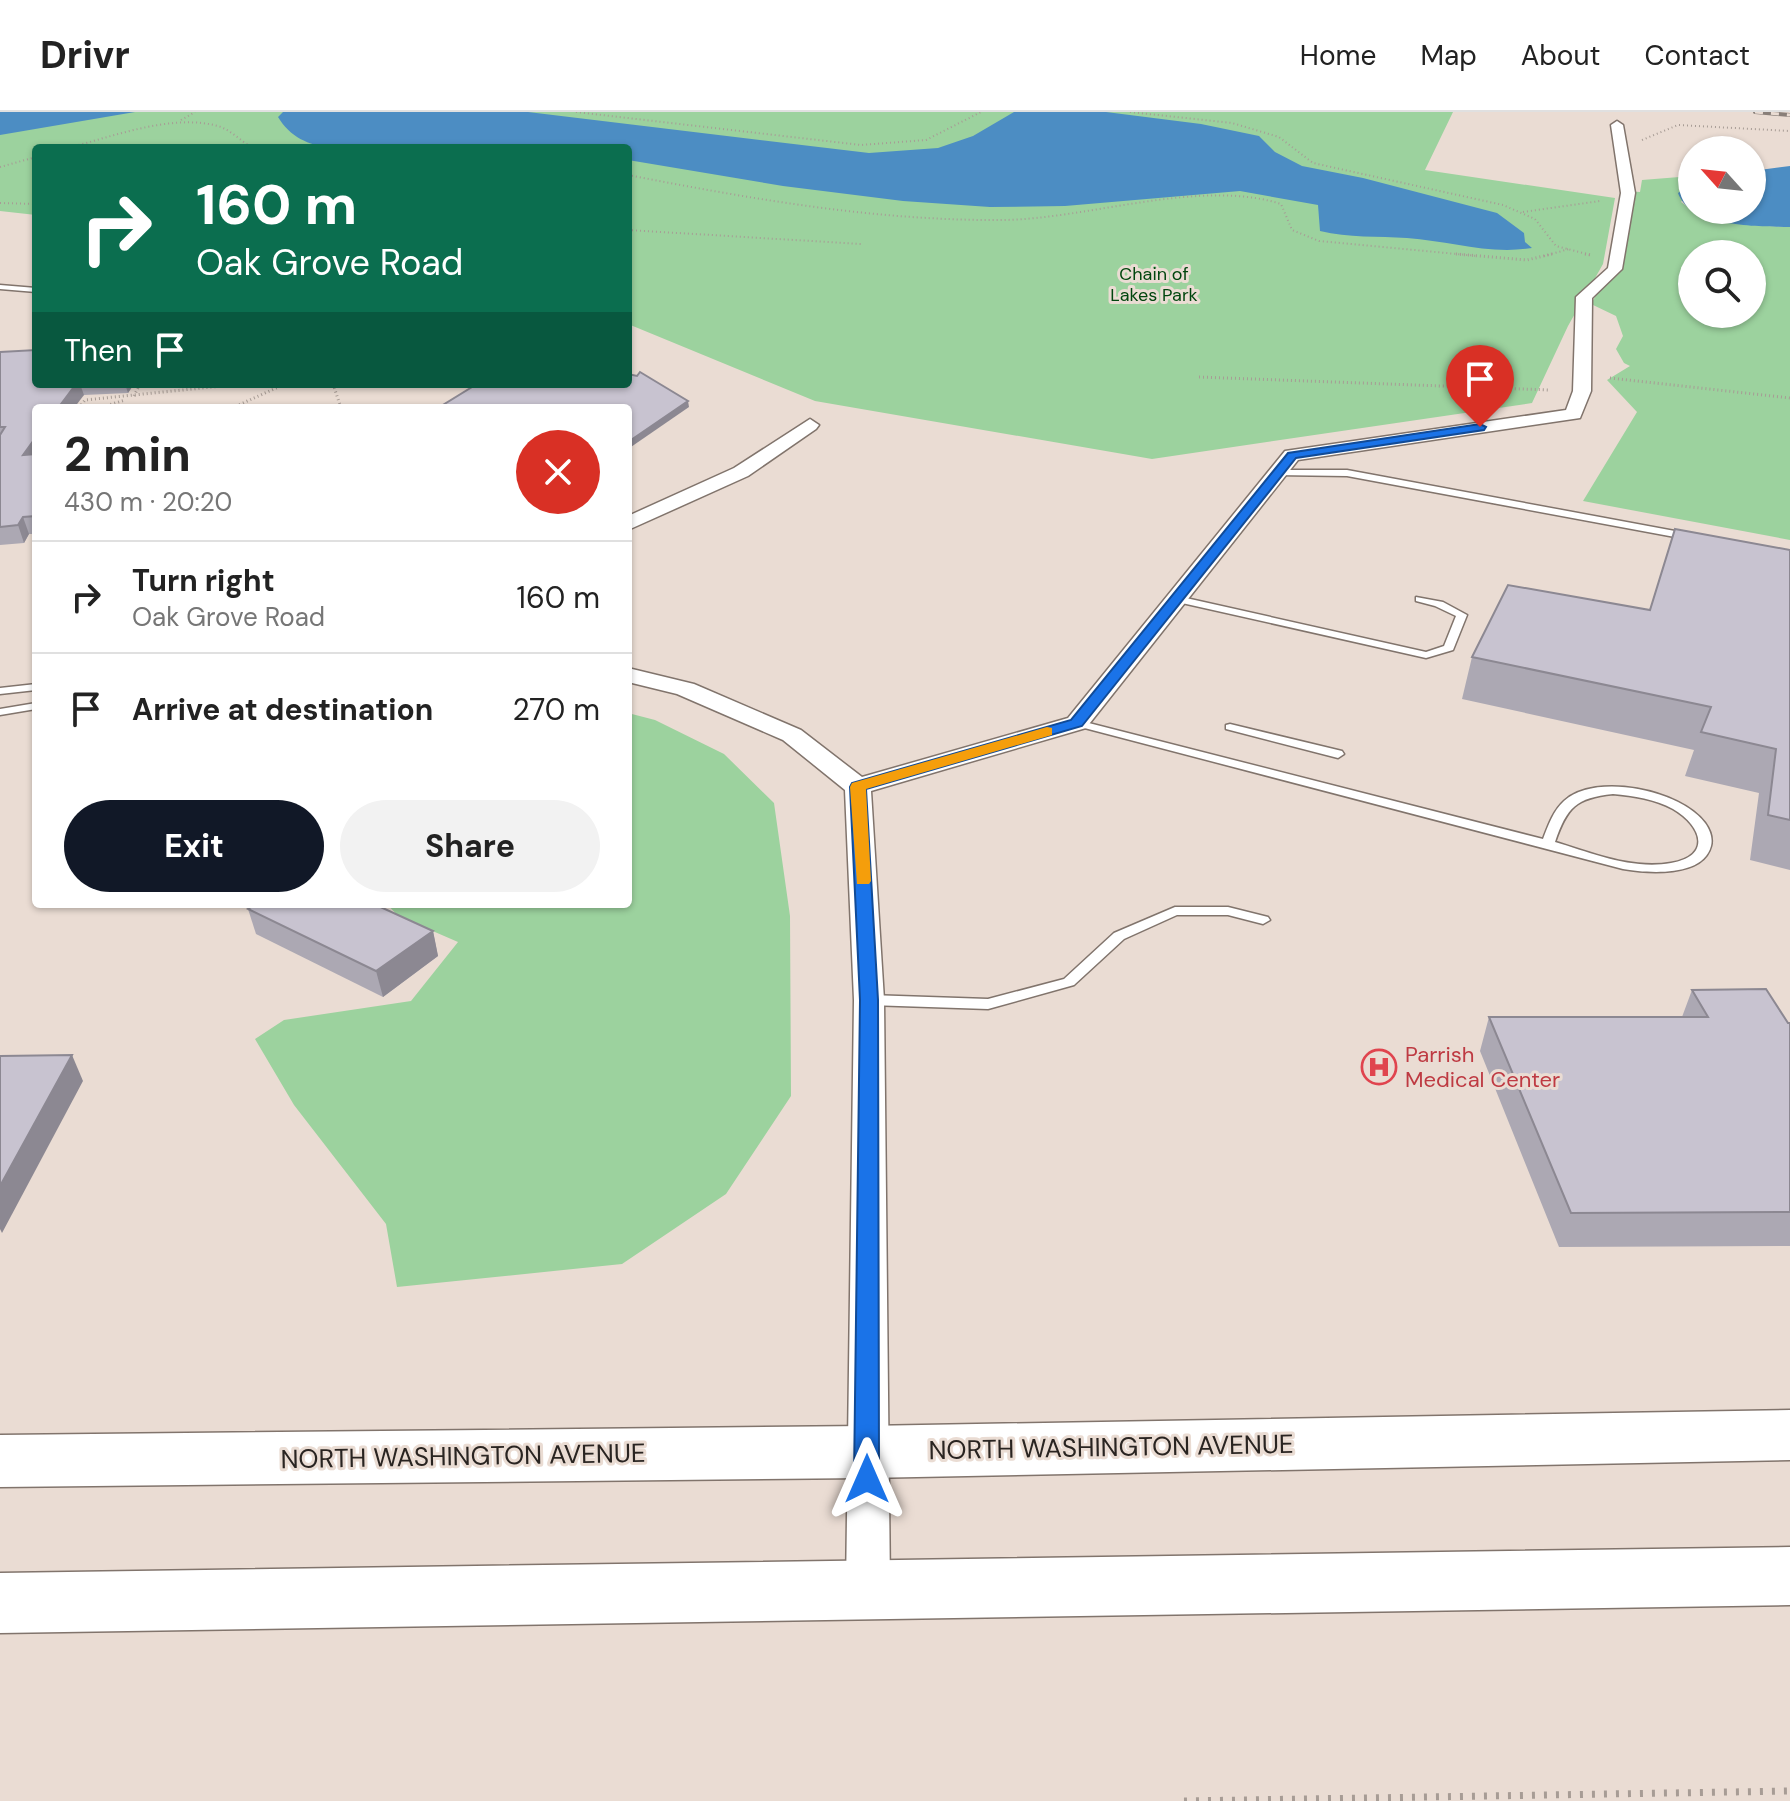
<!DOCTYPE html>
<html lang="en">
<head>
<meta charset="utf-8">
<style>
	body { margin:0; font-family:"DM Sans",sans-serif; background:#f2f2f2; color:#222; height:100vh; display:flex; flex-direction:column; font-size:30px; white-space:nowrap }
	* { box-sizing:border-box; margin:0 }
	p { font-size:26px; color:#767676 }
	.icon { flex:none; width:44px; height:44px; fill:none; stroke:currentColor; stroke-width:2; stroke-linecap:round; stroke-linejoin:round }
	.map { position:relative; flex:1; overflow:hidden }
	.drawer { position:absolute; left:32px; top:292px; width:600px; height:504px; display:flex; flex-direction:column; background:#fff; border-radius:8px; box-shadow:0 2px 6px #0004 }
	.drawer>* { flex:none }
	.guide { position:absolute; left:32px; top:32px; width:600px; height:244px; border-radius:8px; box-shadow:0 2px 6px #0004; background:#0b6e4f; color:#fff; overflow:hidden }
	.needle { width:52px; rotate:297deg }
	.tools { position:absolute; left:1678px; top:24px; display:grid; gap:16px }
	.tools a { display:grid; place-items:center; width:88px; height:88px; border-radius:50%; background:#fff; box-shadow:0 2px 6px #0004; font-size:40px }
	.pin { position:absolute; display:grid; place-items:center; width:68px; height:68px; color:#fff; margin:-82px -34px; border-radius:50% 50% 50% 0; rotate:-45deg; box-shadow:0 0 8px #0007 }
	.pin .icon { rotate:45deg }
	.me { position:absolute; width:88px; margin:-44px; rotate:0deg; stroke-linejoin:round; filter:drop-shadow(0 0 6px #0008) }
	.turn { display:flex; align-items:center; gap:28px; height:168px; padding:0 32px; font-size:36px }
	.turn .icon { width:104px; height:104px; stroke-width:2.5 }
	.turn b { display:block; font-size:56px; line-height:68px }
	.then { display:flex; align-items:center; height:76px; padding:0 32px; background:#0003; gap:16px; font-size:30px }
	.round { display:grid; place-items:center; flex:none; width:84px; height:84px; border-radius:42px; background:#f2f2f2 }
	.headline { display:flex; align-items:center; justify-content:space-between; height:136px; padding:0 32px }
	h1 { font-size:48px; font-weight:700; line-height:60px }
	.cta { display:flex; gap:16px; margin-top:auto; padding:16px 32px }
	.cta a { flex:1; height:92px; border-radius:48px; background:#111827; color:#fff; font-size:32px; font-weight:700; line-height:92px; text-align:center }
	.cta a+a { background:#f2f2f2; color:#222 }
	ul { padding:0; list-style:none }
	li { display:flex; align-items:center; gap:24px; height:112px; padding:0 32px; border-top:2px solid #e0e0e0 }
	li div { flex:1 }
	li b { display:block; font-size:30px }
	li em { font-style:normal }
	header { display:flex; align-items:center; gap:48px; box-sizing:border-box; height:112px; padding:0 40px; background:#fff; border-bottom:2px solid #e0e0e0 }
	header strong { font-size:38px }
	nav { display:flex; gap:44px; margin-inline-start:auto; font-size:28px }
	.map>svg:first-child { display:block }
	.green { fill:#9cd29e; fill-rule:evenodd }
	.water { fill:#4c8dc3 }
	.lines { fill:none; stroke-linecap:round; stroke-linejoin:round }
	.lane-casing { stroke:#81746c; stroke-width:3 }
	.street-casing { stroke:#81746c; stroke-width:3 }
	.primary-casing { stroke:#81746c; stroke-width:3 }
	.path-far2 { stroke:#a79c95; stroke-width:2; stroke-dasharray:1 3; stroke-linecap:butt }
	.path-far1 { stroke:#a79c95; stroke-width:3; stroke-dasharray:1 3; stroke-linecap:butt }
	.path { stroke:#a79c95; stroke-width:7; stroke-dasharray:3 9; stroke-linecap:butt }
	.lane { fill:#fff; fill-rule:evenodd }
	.street { fill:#fff; fill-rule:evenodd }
	.primary { fill:#fff; fill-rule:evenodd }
	.rail-casing { stroke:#897f79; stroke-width:4 }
	.rail { stroke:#eadcd3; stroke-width:3; stroke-dasharray:8; stroke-linecap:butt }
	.wall { fill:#aca8b3 }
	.shaded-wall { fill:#8c8892 }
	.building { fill:#c8c3d0; stroke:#8c8892; stroke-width:2 }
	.route { fill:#1a73e8; stroke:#114b97; stroke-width:2 }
	.slow { fill:#f59e0b }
	.labels { text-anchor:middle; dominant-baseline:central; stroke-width:6; stroke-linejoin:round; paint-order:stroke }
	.far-park-label { font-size:18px; fill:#00460e; stroke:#eadcd3 }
	.health-label { font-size:22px; fill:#be3a42; stroke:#eadcd3; text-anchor:start }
	.near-street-label { font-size:26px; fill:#292421; stroke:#eadcd3 }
</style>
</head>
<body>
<header>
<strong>Drivr</strong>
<nav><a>Home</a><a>Map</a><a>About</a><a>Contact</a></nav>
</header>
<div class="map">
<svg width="1790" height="1689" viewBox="0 0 1790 1689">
	<rect width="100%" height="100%" fill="#eadcd3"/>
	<!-- green -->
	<g class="green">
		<polygon points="0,0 1453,0 1425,58 1615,86 1603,152 1568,214 1532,291 1152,347 815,289 628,212 628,36 36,36 36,103 0,99"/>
		<path d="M1692 64V73L1681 90C1711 114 1753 113 1790 115V428L1583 389 1637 300 1607 268 1630 254 1624 251 1616 237 1623 224 1616 204 1591 192 1613 153 1625 79 1640 80 1642 68ZM1692 142H1752V202H1692Z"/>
		<polygon points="628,601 655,608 724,642 774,691 790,804 791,984 726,1082 622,1152 397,1175 386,1112 294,993 255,927 284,908 411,889 458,830 398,804 387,792 628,792"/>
	</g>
	<!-- water -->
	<g class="water">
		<polygon points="0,0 135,0 0,23"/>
		<path d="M283 0H528L869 41 938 36 973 24 1014 0H1106L1201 12 1259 24 1275 40 1302 54 1363 66 1497 101 1524 121 1525 130 1532 136C1489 143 1450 129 1407 126 1378 124 1349 126 1320 119L1318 93 1240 79 1065 94 990 95 903 89 783 74 628 48V36H331C308 33 290 25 278 5Z"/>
		<path d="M1790 54V115C1758 114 1691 116 1678 81L1692 73V98H1752V59Z"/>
	</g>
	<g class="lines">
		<!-- lane casing -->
		<g class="lane-casing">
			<g id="lane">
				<polygon points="0,173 36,176 36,180 0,177"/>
				<polygon points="1278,358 1347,358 1691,422 1696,425 1691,428 1347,364 1275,363 1273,361"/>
				<polygon points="1177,484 1426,540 1444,534 1456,504 1435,494 1416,489 1416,485 1443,490 1467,503 1453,538 1426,546 1173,489 1173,485"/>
				<polygon points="36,572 36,578 0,582 0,576"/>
				<polygon points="36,591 36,597 0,603 0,597"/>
				<path d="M1077 608 1543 727C1548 714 1553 699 1564 689 1595 660 1681 678 1705 711 1710 718 1713 726 1711 734 1703 766 1646 761 1623 757L1073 613 1071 611ZM1613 682C1634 684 1655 687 1673 697 1702 714 1712 744 1671 751 1632 758 1592 741 1555 730 1567 695 1576 686 1613 682Z"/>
				<polygon points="1230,612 1342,639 1344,642 1338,646 1226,617 1226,613"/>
				<polygon points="1175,795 1228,795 1268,805 1270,808 1263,812 1228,803 1177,803 1124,827 1074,873 988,897 869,893 862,888 869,883 988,887 1064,867 1114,821"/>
			</g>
		</g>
		<!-- street casing -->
		<g class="street-casing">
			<g id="street">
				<polygon points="1617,9 1623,13 1635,81 1622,157 1592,186 1591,279 1580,306 1298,348 1086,616 871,679 884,888 890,1477 883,1491 868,1497 853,1491 846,1477 854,888 845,678 783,628 677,582 628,570 628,556 694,572 801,618 862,665 1068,606 1285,339 1566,298 1573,279 1576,185 1608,156 1621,81 1611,13"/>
				<polygon points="810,307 819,313 816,317 748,364 628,418 628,404 734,356"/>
			</g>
		</g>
		<!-- primary casing -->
		<g class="primary-casing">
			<g id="primary">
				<polygon points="1790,1298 1790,1348 866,1366 0,1375 0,1323 866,1314"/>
				<polygon points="1790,1435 1790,1493 0,1521 0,1461"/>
			</g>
		</g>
		<!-- path-far2 -->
		<g class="path-far2">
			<polyline points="576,0 861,33 926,28 981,0"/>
			<polyline points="1130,0 1232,11 1279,25 1313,51 1503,93 1535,107 1556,134 1591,143"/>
			<polyline points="181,8 195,0"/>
			<polyline points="1642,28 1678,13 1790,19"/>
			<path d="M67 36C113 25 174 0 221 15 233 20 242 30 253 36"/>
			<polyline points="0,55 36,45"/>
			<path d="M628 63C752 87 876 109 1003 108 1089 107 1200 66 1281 92L1292 118 1319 129 1478 144"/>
			<polyline points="0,91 36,92"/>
			<polyline points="1523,100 1600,89"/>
			<polyline points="628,118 861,132"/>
			<polyline points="1544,144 1569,137"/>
		</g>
		<!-- path-far1 -->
		<g class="path-far1">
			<polyline points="1456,142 1527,148 1552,142"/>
			<polyline points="1585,142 1591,143"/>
			<polyline points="1199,265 1550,278"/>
			<polyline points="1610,266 1790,286"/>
			<polyline points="333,272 341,296"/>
			<polyline points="134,284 140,272"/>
			<polyline points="79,296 85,288 241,272"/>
			<polyline points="99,296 125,288"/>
			<polyline points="232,296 285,272"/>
		</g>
		<!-- path -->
		<polyline class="path" points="1184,1689 1790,1679"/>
		<!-- lane -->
		<use href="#lane" class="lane"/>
		<!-- street -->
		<use href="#street" class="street"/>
		<!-- primary -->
		<use href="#primary" class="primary"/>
		<!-- rail casing -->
		<g class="rail-casing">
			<polyline id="rail" points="1755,0 1790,3"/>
		</g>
		<!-- rail -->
		<use href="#rail" class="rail"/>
	</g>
	<!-- wall -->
	<g class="wall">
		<polygon points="0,240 36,272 134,272 128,281 84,283 36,296 36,422 29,422 24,431 0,433"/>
		<polygon points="1790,438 1790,758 1750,748 1759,681 1685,664 1694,638 1462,587 1472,545 1650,498"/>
		<polygon points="248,797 433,819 438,844 383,885 256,822"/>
		<polygon points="1692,878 1790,911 1790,1134 1559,1135 1480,939 1489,905 1682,905"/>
	</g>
	<!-- shaded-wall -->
	<g class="shaded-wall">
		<polygon points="76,272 80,272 84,283 74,296 58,296"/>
		<polygon points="125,272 134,272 128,281"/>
		<polygon points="688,289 689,295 628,337 628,330"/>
		<polygon points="36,325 36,349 23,343"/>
		<polygon points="23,405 29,422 24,431 18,413"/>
		<polygon points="433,819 438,844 383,885 376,859"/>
		<polygon points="72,943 83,969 2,1121 0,1117 0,1074"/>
	</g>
	<!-- building -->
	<g class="building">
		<polygon points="36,238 36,272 76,272 58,296 36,296 36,325 23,343 36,342 36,404 23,405 18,413 0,415 0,323 5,315 0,315 0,240"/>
		<polygon points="640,260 688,289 628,330 628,296 438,296 477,272 628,272 628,262 637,264"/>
		<polygon points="1675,417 1790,438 1790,708 1768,703 1776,637 1701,620 1711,595 1472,545 1508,473 1650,498"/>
		<polygon points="256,792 374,792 433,819 376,859 248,797"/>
		<polygon points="1766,877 1788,911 1790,911 1790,1100 1571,1101 1489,905 1708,905 1692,878"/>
		<polygon points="72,943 0,1074 0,944"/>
	</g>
	<!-- route -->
	<polygon class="route" points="1480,312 1486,315 1484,318 1296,346 1082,614 866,677 878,888 879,1367 875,1375 867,1378 858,1375 854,1367 860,888 850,675 852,671 1071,608 1288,341"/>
	<!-- slow -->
	<polygon class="slow" points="1047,615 1052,616 1052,623 866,677 871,769 869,772 857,772 850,675 852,671"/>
	<!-- icons -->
	<defs>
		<g id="hospital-ring" transform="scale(1.8)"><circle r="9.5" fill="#eadcd3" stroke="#e0444e" stroke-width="1.5"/><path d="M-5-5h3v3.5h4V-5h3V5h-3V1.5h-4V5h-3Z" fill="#e0444e"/></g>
	</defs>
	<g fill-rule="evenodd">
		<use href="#hospital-ring" x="1379" y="955"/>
	</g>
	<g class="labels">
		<!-- far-park labels -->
		<g class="far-park-label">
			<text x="1154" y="162">Chain of<tspan x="1154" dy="21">Lakes Park</tspan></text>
		</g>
		<!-- health labels -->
		<g class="health-label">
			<text x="1405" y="942">Parrish<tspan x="1405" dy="25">Medical Center</tspan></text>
		</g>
		<!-- near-street labels -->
		<g class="near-street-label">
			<text transform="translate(1111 1335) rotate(-1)">NORTH WASHINGTON AVENUE</text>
			<text transform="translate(463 1344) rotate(-1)">NORTH WASHINGTON AVENUE</text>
		</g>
	</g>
</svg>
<div class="tools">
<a><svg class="needle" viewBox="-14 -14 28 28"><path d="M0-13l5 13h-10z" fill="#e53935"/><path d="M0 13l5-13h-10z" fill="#767676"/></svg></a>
<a><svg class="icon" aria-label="search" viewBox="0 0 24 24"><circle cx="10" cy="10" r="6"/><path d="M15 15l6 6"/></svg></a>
</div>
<div class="pin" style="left:1480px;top:315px;background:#d93025"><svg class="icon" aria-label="arrive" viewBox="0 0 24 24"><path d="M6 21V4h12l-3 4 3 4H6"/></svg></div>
<svg class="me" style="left:867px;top:1367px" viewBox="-20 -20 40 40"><path d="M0-17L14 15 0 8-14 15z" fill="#1a73e8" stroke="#fff" stroke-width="4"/></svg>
<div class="guide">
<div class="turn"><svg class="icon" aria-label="right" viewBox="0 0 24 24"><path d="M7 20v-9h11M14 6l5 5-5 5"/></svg><div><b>160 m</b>Oak Grove Road</div></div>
<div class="then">Then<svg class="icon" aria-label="arrive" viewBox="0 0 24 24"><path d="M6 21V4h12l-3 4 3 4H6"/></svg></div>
</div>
<section class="drawer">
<div class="headline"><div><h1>2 min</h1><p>430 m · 20:20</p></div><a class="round" style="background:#d93025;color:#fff"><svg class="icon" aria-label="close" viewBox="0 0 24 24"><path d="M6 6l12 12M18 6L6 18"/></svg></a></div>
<ul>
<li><svg class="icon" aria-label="right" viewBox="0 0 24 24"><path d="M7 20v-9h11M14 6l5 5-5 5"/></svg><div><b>Turn right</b><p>Oak Grove Road</p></div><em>160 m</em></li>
<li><svg class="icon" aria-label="arrive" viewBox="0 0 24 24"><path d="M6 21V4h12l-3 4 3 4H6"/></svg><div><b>Arrive at destination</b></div><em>270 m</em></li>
</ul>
<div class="cta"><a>Exit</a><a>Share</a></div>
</section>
</div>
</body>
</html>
